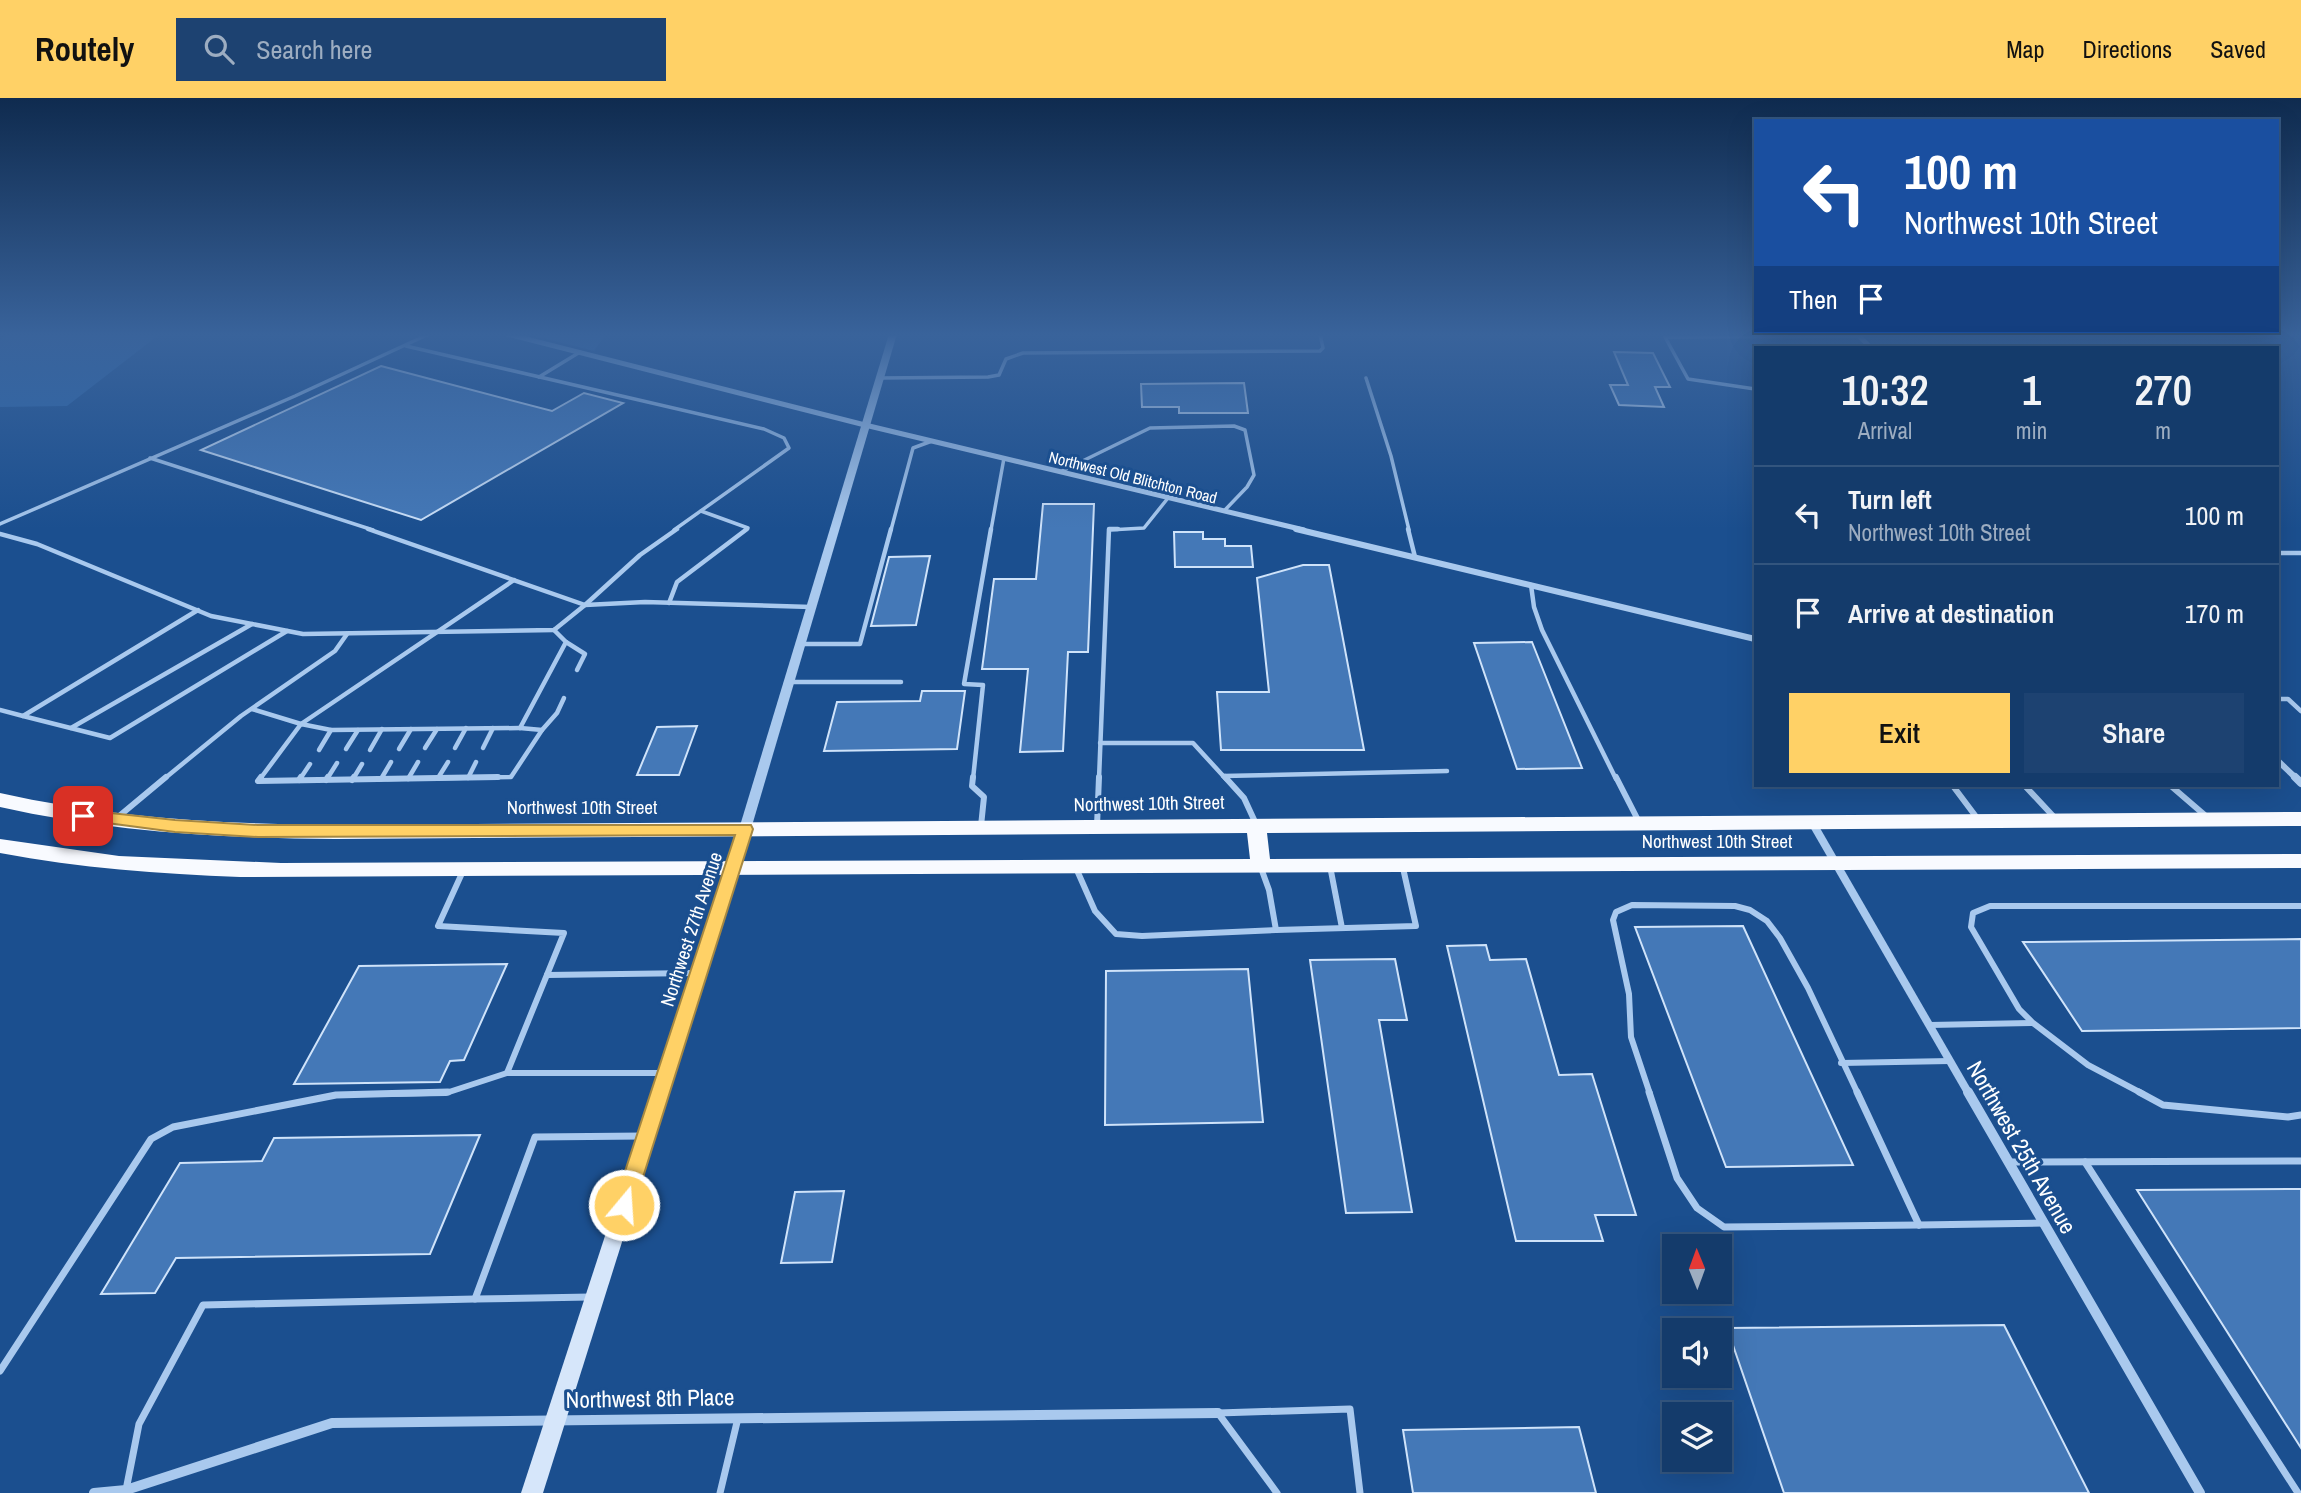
<!DOCTYPE html>
<html lang="en">
<head>
<meta charset="utf-8">
<style>
	body { margin:0; font-family:"Archivo Narrow",sans-serif; background:#1d4271; color:#f1f3f6; height:100vh; display:flex; flex-direction:column; font-size:26px; white-space:nowrap }
	* { box-sizing:border-box; margin:0 }
	p { font-size:23px; color:#9dadc1 }
	.icon { flex:none; width:38px; height:38px; fill:none; stroke:currentColor; stroke-width:2; stroke-linecap:round; stroke-linejoin:round }
	.map { position:relative; flex:1; overflow:hidden }
	.drawer { position:absolute; left:1754px; top:248px; width:525px; height:441px; display:flex; flex-direction:column; background:#143b6b; border-radius:0px; box-shadow:0 7px 28px #0002,0 0 0 2px #33557e }
	.drawer>* { flex:none }
	.hud { position:absolute; left:1754px; top:21px; width:525px; height:214px; border-radius:0px; box-shadow:0 7px 28px #0002,0 0 0 2px #33557e; background:#1a4fa0; color:#fff; overflow:hidden }
	.needle { width:46px; rotate:359deg }
	.controls { position:absolute; left:1662px; top:1136px; display:grid; gap:14px }
	.controls a { display:grid; place-items:center; width:70px; height:70px; border-radius:0px; background:#143b6b; box-shadow:0 7px 28px #0002,0 0 0 2px #33557e; font-size:35px }
	.pin { position:absolute; display:grid; place-items:center; width:60px; height:60px; color:#fff; margin:-30px; border-radius:14px; box-shadow:0 4px 10px #0006 }
	.me { position:absolute; width:77px; margin:-38px; rotate:18deg; stroke-linejoin:round; filter:drop-shadow(0 0 5px #0008) }
	.turn { display:flex; align-items:center; gap:24px; height:147px; padding:0 35px; font-size:32px }
	.turn .icon { width:91px; height:91px; stroke-width:2.5 }
	.turn b { display:block; font-size:49px; line-height:60px }
	.then { display:flex; align-items:center; height:66px; padding:0 35px; background:#0003; gap:14px; font-size:26px }
	.eta { display:flex; justify-content:space-evenly; align-items:center; height:119px; text-align:center }
	.eta b { font-size:42px; font-weight:600; line-height:49px }
	.button { display:flex; gap:14px; margin-top:auto; padding:14px 35px }
	.button a { flex:1; height:80px; border-radius:0px; background:#ffd166; color:#111; font-size:28px; font-weight:600; line-height:80px; text-align:center }
	.button a+a { background:#1d4271; color:#f1f3f6 }
	ul { padding:0; list-style:none }
	li { display:flex; align-items:center; gap:21px; height:98px; padding:0 35px; border-top:2px solid #33557e }
	li div { flex:1 }
	li b { display:block; font-size:26px }
	li em { font-style:normal }
	header { display:flex; align-items:center; gap:42px; box-sizing:border-box; height:98px; padding:0 35px; background:#ffd166; color:#111 }
	header strong { font-size:33px }
	nav { display:flex; gap:38px; margin-inline-start:auto; font-size:24px }
	.search { width:490px; height:63px; background:#1d4271; display:flex; align-items:center; gap:18px; box-sizing:border-box; padding:0 24px; border-radius:0px; color:#9dadc1; font-size:26px }
	.map>svg:first-child { display:block }
	.green { fill:#2e69ad }
	.building { fill:#4478b7; stroke:#cfe3fa; stroke-width:2 }
	.lines { fill:none; stroke-linecap:round; stroke-linejoin:round }
	.service-far3 { stroke:#a9c9ee; stroke-width:3.5 }
	.service-far2 { stroke:#a9c9ee; stroke-width:4.5 }
	.service-far1 { stroke:#a9c9ee; stroke-width:6 }
	.service { stroke:#a9c9ee; stroke-width:7 }
	.minor-far3 { stroke:#a9c9ee; stroke-width:5 }
	.minor-far2 { stroke:#a9c9ee; stroke-width:6 }
	.minor-far1 { stroke:#a9c9ee; stroke-width:8 }
	.minor { stroke:#a9c9ee; stroke-width:10 }
	.tertiary { fill:#a9c9ee; fill-rule:evenodd }
	.secondary { fill:#d6e6fa; fill-rule:evenodd }
	.trunk { fill:#f8faff; fill-rule:evenodd }
	.route { fill:#ffd166; stroke:#a68842; stroke-width:2 }
	.labels { text-anchor:middle; dominant-baseline:central; stroke-width:6; stroke-linejoin:round; paint-order:stroke }
	.far-street-label { font-size:16px; fill:#fff; stroke:#1b4f8f }
	.street-label { font-size:19px; fill:#fff; stroke:#1b4f8f }
	.near-street-label { font-size:23px; fill:#fff; stroke:#1b4f8f }
</style>
</head>
<body>
<header>
<strong>Routely</strong>
<div class="search"><svg class="icon" aria-label="search" viewBox="0 0 24 24"><circle cx="10" cy="10" r="6"/><path d="M15 15l6 6"/></svg>Search here</div>
<nav><a>Map</a><a>Directions</a><a>Saved</a></nav>
</header>
<div class="map">
<svg width="2301" height="1395" viewBox="0 0 2301 1395">
	<rect width="100%" height="100%" fill="#1b4f8f"/>
	<!-- green -->
	<g class="green">
		<polygon points="9,236 160,236 67,308 0,309 0,242"/>
		<polygon points="527,236 606,236 594,253"/>
	</g>
	<!-- building -->
	<g class="building">
		<polygon points="1614,254 1653,255 1670,289 1655,289 1664,309 1619,307 1610,287 1628,287"/>
		<polygon points="381,268 552,313 584,295 623,305 421,422 201,352"/>
		<polygon points="1244,285 1248,315 1179,315 1179,309 1142,309 1141,286"/>
		<polygon points="1043,406 1094,406 1088,554 1068,554 1063,653 1020,654 1028,571 982,571 994,481 1036,481"/>
		<polygon points="1174,434 1203,434 1203,441 1225,441 1225,448 1251,448 1253,469 1175,469"/>
		<polygon points="930,458 916,527 871,528 889,459"/>
		<polygon points="1303,467 1329,467 1364,652 1221,652 1217,594 1269,594 1257,480"/>
		<polygon points="1532,544 1582,670 1517,671 1474,545"/>
		<polygon points="922,593 965,593 957,651 824,653 837,604 920,603"/>
		<polygon points="697,628 679,677 637,677 657,629"/>
		<polygon points="1743,828 1853,1067 1726,1069 1635,829"/>
		<polygon points="2301,841 2301,930 2082,933 2023,844"/>
		<polygon points="1486,847 1490,862 1526,861 1559,977 1592,976 1636,1117 1595,1117 1603,1143 1516,1143 1447,848"/>
		<polygon points="1395,861 1407,922 1379,922 1412,1114 1346,1115 1310,862"/>
		<polygon points="507,866 464,962 450,963 440,984 294,986 359,868"/>
		<polygon points="1248,871 1263,1024 1105,1027 1106,873"/>
		<polygon points="480,1037 430,1156 176,1160 155,1195 101,1196 180,1065 262,1063 274,1040"/>
		<polygon points="2301,1091 2301,1350 2137,1092"/>
		<polygon points="844,1093 832,1164 781,1165 795,1094"/>
		<polygon points="2004,1227 2089,1395 1784,1395 1727,1230"/>
		<polygon points="1579,1329 1596,1395 1413,1395 1403,1332"/>
	</g>
	<g class="lines">
		<!-- service-far3 -->
		<g class="service-far3">
			<polyline points="406,248 764,331 784,340 789,350 674,432"/>
			<polyline points="539,279 580,254"/>
			<polyline points="880,280 988,279 999,277 1006,261 1023,255 1320,253 1323,250 1320,236"/>
			<polyline points="1366,280 1391,358 1409,432"/>
			<polyline points="1755,291 1688,281 1665,239 1859,238"/>
			<polyline points="150,360 373,432"/>
			<polyline points="1060,374 1150,330 1234,328 1245,332 1254,377 1247,389 1224,413"/>
			<polyline points="701,413 748,430 745,432"/>
			<polyline points="0,426 295,298 429,236"/>
			<polyline points="891,432 913,350 932,343"/>
			<polyline points="991,432 1004,360"/>
			<polyline points="1109,432 1144,430 1168,400"/>
		</g>
		<!-- service-far2 -->
		<g class="service-far2">
			<polyline points="368,431 585,507 640,457 677,431"/>
			<polyline points="1408,431 1415,459"/>
			<polyline points="0,436 37,446 211,518 303,536 554,532 585,507 645,504 811,509"/>
			<polyline points="2277,455 2301,455"/>
			<polyline points="1531,487 1534,509 1542,532 1616,681"/>
			<polyline points="669,505 677,484 747,431"/>
			<polyline points="198,512 23,618 110,640 287,533"/>
			<polyline points="566,544 585,556 577,572"/>
			<polyline points="800,546 860,546 891,431"/>
			<polyline points="789,584 901,584"/>
			<polyline points="2277,601 2288,601 2301,613"/>
			<polyline points="252,611 301,626 514,482"/>
			<polyline points="0,612 23,618"/>
			<polyline points="71,630 252,526"/>
			<polyline points="520,630 566,544 554,532"/>
			<polyline points="542,632 557,615 564,600"/>
			<polyline points="1100,645 1193,645 1226,681"/>
			<polyline points="425,650 437,631"/>
			<polyline points="455,650 466,630"/>
			<polyline points="483,650 493,630"/>
			<polyline points="346,651 358,632"/>
			<polyline points="399,651 411,631"/>
			<polyline points="319,652 331,632"/>
			<polyline points="370,652 382,631"/>
			<polyline points="1223,678 1447,673"/>
			<polyline points="438,680 448,664"/>
			<polyline points="468,680 476,664"/>
			<polyline points="164,681 241,618 335,553 347,536"/>
			<polyline points="260,681 301,626 331,632 520,630"/>
			<polyline points="300,681 310,666"/>
			<polyline points="327,681 337,665"/>
			<polyline points="353,681 362,666"/>
			<polyline points="381,681 391,664"/>
			<polyline points="387,681 511,679 542,632 520,630"/>
			<polyline points="408,681 418,664"/>
			<polyline points="973,681 983,587 964,586 991,431"/>
			<polyline points="1099,681 1109,431 1118,431"/>
		</g>
		<!-- service-far1 -->
		<g class="service-far1">
			<polyline points="261,679 258,683 498,679"/>
			<polyline points="973,679 972,688 984,699 981,728"/>
			<polyline points="1225,679 1244,700 1256,726"/>
			<polyline points="1616,679 1639,724"/>
			<polyline points="299,682 301,679"/>
			<polyline points="326,682 328,679"/>
			<polyline points="352,682 354,679"/>
			<polyline points="1953,688 1977,720"/>
			<polyline points="2025,688 2054,719"/>
			<polyline points="2171,688 2207,719"/>
			<polyline points="118,719 166,679"/>
			<polyline points="1097,728 1099,679"/>
			<polyline points="1330,768 1342,830"/>
			<polyline points="1076,770 1095,813 1116,836 1142,838 1276,832 1269,792 1261,770"/>
			<polyline points="463,773 438,828 564,835 507,975"/>
			<polyline points="1276,832 1416,828 1403,770"/>
			<polyline points="547,877 695,875"/>
			<polyline points="1930,927 2031,925"/>
			<polyline points="1841,965 1950,963"/>
			<polyline points="385,996 446,995 507,975 663,975"/>
			<polyline points="1650,996 1631,939 1629,896 1613,822 1616,814 1632,807 1735,808 1750,812 1767,823 1780,840 1808,890 1858,996"/>
			<polyline points="2143,996 2088,967 2033,925 2019,911 1971,829 1973,815 1990,808 2301,808"/>
		</g>
		<!-- service -->
		<g class="service">
			<polyline points="1649,994 1677,1080 1697,1110 1724,1129 1919,1127"/>
			<polyline points="1857,994 1919,1127"/>
			<polyline points="2139,994 2163,1007 2288,1019 2301,1017"/>
			<polyline points="2010,1064 2301,1063"/>
			<polyline points="2085,1064 2298,1395"/>
			<polyline points="1919,1127 2044,1125"/>
			<polyline points="590,1199 475,1201 535,1039 643,1038"/>
			<polyline points="0,1273 151,1041 173,1029 336,997 448,994"/>
			<polyline points="1218,1315 1350,1311 1360,1395"/>
			<polyline points="1218,1315 1277,1395"/>
			<polyline points="126,1392 139,1326 203,1207 475,1201"/>
			<polyline points="720,1395 738,1320"/>
		</g>
		<!-- minor-far3 -->
		<g class="minor-far3">
			<polyline points="507,236 865,327 1304,432"/>
			<polyline points="1857,236 1871,250"/>
		</g>
		<!-- minor-far2 -->
		<g class="minor-far2">
			<polyline points="1296,431 1755,541"/>
			<polyline points="2277,662 2297,681"/>
		</g>
		<!-- minor-far1 -->
		<g class="minor-far1">
			<polyline points="2295,679 2301,685"/>
			<polyline points="1813,726 1969,996"/>
		</g>
		<!-- minor -->
		<g class="minor">
			<polyline points="1968,994 2200,1395"/>
			<polyline points="94,1395 126,1392 332,1325 1218,1315"/>
		</g>
		<!-- tertiary -->
		<polygon class="tertiary" points="889,236 897,236 751,731 745,735 741,734 739,731"/>
		<!-- secondary -->
		<polygon class="secondary" points="745,726 752,731 543,1395 521,1395 738,731"/>
		<!-- trunk -->
		<path class="trunk" d="M0 695C111 720 222 726 335 727L2301 714V728L1267 735 1270 761 2301 756V770L240 779C159 776 80 770 0 755V741L119 758 281 765 1250 761 1247 735 335 741C222 740 111 734 0 709Z"/>
	</g>
	<!-- sky -->
	<linearGradient id="sky" x2="0" y2="1"><stop stop-color="#0f2b4f"/><stop offset="0.55" stop-color="#39639b"/><stop offset="1" stop-color="#39639b" stop-opacity="0"/></linearGradient>
	<rect width="2301" height="431" fill="url(#sky)"/>
	<!-- route -->
	<polygon class="route" points="83,712 175,722 258,727 751,727 753,731 632,1114 624,1117 617,1114 614,1107 735,737 258,739 175,734 77,721 75,718 77,714"/>
	<g class="labels">
		<!-- far-street labels -->
		<g class="far-street-label">
			<text transform="translate(1133 379) rotate(14)">Northwest Old Blitchton Road</text>
		</g>
		<!-- street labels -->
		<g class="street-label">
			<text transform="translate(1149 705) rotate(-1)">Northwest 10th Street</text>
			<text x="582" y="709">Northwest 10th Street</text>
			<text x="1717" y="743">Northwest 10th Street</text>
			<text transform="translate(691 831) rotate(-72)">Northwest 27th Avenue</text>
		</g>
		<!-- near-street labels -->
		<g class="near-street-label">
			<text transform="translate(2022 1049) rotate(60)">Northwest 25th Avenue</text>
			<text transform="translate(650 1300) rotate(-1)">Northwest 8th Place</text>
		</g>
	</g>
</svg>
<div class="controls">
<a><svg class="needle" viewBox="-14 -14 28 28"><path d="M0-13l5 13h-10z" fill="#e53935"/><path d="M0 13l5-13h-10z" fill="#9dadc1"/></svg></a>
<a><svg class="icon" aria-label="sound" viewBox="0 0 24 24"><path d="M4 9h4l5-4v14l-5-4H4zM17 9q2 3 0 6"/></svg></a>
<a><svg class="icon" aria-label="layers" viewBox="0 0 24 24"><path d="M12 4l9 5-9 5-9-5zM3 14l9 5 9-5"/></svg></a>
</div>
<div class="pin" style="left:83px;top:718px;background:#d93025"><svg class="icon" aria-label="arrive" viewBox="0 0 24 24"><path d="M6 21V4h12l-3 4 3 4H6"/></svg></div>
<svg class="me" style="left:624px;top:1107px" viewBox="-20 -20 40 40"><circle r="17" fill="#ffd166" stroke="#fff" stroke-width="3"/><path d="M0-11L8 9 0 5-8 9z" fill="#fff"/></svg>
<div class="hud">
<div class="turn"><svg class="icon" aria-label="left" viewBox="0 0 24 24"><path d="M17 20v-9H6M10 6l-5 5 5 5"/></svg><div><b>100 m</b>Northwest 10th Street</div></div>
<div class="then">Then<svg class="icon" aria-label="arrive" viewBox="0 0 24 24"><path d="M6 21V4h12l-3 4 3 4H6"/></svg></div>
</div>
<section class="drawer">
<div class="eta">
<div><b>10:32</b><p>Arrival</p></div>
<div><b>1</b><p>min</p></div>
<div><b>270</b><p>m</p></div>
</div>
<ul>
<li><svg class="icon" aria-label="left" viewBox="0 0 24 24"><path d="M17 20v-9H6M10 6l-5 5 5 5"/></svg><div><b>Turn left</b><p>Northwest 10th Street</p></div><em>100 m</em></li>
<li><svg class="icon" aria-label="arrive" viewBox="0 0 24 24"><path d="M6 21V4h12l-3 4 3 4H6"/></svg><div><b>Arrive at destination</b></div><em>170 m</em></li>
</ul>
<div class="button"><a>Exit</a><a>Share</a></div>
</section>
</div>
</body>
</html>
